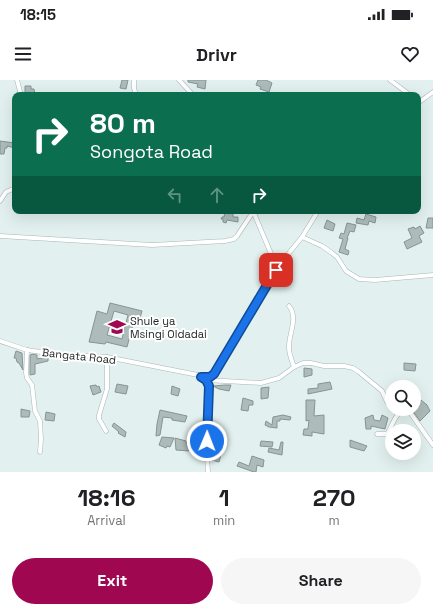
<!DOCTYPE html>
<html lang="en">
<head>
<meta charset="utf-8">
<style>
	body { margin:0; font-family:"Space Grotesk",sans-serif; background:#f6f6f6; color:#202124; height:100vh; display:flex; flex-direction:column; font-size:15px; white-space:nowrap }
	* { box-sizing:border-box; margin:0 }
	p { font-size:13px; color:#757577 }
	.icon { flex:none; width:22px; height:22px; fill:none; stroke:currentColor; stroke-width:2; stroke-linecap:round; stroke-linejoin:round }
	.map { position:relative; height:392px; overflow:hidden }
	.sheet { display:flex; flex-direction:column; background:#fff; flex:1 }
	.sheet>* { flex:none }
	.top-card { position:absolute; left:12px; top:12px; width:409px; height:122px; border-radius:8px; box-shadow:0 4px 16px #0002; background:#0b6e4f; color:#fff; overflow:hidden }
	.tools { position:absolute; left:385px; top:300px; display:grid; gap:8px }
	.tools a { display:grid; place-items:center; width:36px; height:36px; border-radius:50%; background:#fff; box-shadow:0 4px 16px #0002; font-size:20px }
	.pin { position:absolute; display:grid; place-items:center; width:34px; height:34px; color:#fff; margin:-17px; border-radius:8px; box-shadow:0 2px 6px #0006 }
	.me { position:absolute; width:44px; margin:-22px; rotate:1deg; stroke-linejoin:round; filter:drop-shadow(0 0 3px #0008) }
	.turn { display:flex; align-items:center; gap:14px; height:84px; padding:0 12px; font-size:18px }
	.turn .icon { width:52px; height:52px; stroke-width:2.5 }
	.turn b { display:block; font-size:28px; line-height:34px }
	.lanes { display:flex; align-items:center; height:38px; padding:0 12px; background:#0003; justify-content:center; gap:20px; direction:ltr }
	.lanes .off { opacity:.35 }
	.eta { display:flex; justify-content:space-evenly; align-items:center; height:68px; text-align:center }
	.eta b { font-size:24px; font-weight:800; line-height:28px }
	.button { display:flex; gap:8px; margin-top:auto; padding:8px 12px }
	.button a { flex:1; height:46px; border-radius:24px; background:#9f0850; color:#fff; font-size:16px; font-weight:800; line-height:46px; text-align:center }
	.button a+a { background:#f6f6f6; color:#202124 }
	.status { display:flex; justify-content:space-between; align-items:center; height:28px; padding:0 20px; background:#fff; direction:ltr }
	.status svg { height:11px; fill:currentColor }
	header { display:flex; justify-content:space-between; align-items:center; height:52px; padding:0 12px; background:#fff; font-size:18px; font-weight:800 }
	.map>svg:first-child { display:block }
	.building { fill:#adbcba; stroke:#869492; fill-rule:evenodd }
	.lines { fill:none; stroke-linecap:round; stroke-linejoin:round }
	.minor-casing { stroke:#a8b7b5; stroke-width:5 }
	.minor { stroke:#fff; stroke-width:4 }
	.route-casing { stroke:#114b97; stroke-width:10 }
	.route { stroke:#1a73e8; stroke-width:7 }
	.labels { text-anchor:middle; dominant-baseline:central; stroke-width:4; stroke-linejoin:round; paint-order:stroke }
	.poi-label { font-size:11px; fill:#222827; stroke:#fff; text-anchor:start }
	.street-label { font-size:11px; fill:#222827; stroke:#fff }
</style>
</head>
<body>
<div class="status"><b>18:15</b><svg viewBox="0 0 49 12"><path d="M0 12V9h3v3zM5 12V6h3v6zM10 12V3h3v9zM15 12V0h3v12zM26 1h20v11H26zM47 4h2v5h-2z"/></svg></div>
<header><svg class="icon" aria-label="menu" viewBox="0 0 24 24"><path d="M4 6h16M4 12h16M4 18h16"/></svg>Drivr<svg class="icon" aria-label="heart" viewBox="0 0 24 24"><path d="M12 20l-8-8c-3-5 5-10 8-4 3-6 11-1 8 4z"/></svg></header>
<div class="map">
<svg width="433" height="392" viewBox="0 0 433 392">
	<rect width="100%" height="100%" fill="#e2f1ef"/>
	<!-- building -->
	<g class="building">
		<polygon points="122,0 128,0 126,9 120,8"/>
		<polygon points="188,0 206,0 205,9 197,7 198,4 188,2"/>
		<polygon points="258,0 266,0 272,3 269,12 260,9 261,7 256,5"/>
		<polygon points="25,6 31,6 31,9 34,9 35,15 30,15 30,12 25,13"/>
		<polygon points="0,61 15,63 15,68 7,66 7,68 5,68 4,74 0,74"/>
		<polygon points="225,131 233,133 233,137 238,137 238,142 227,140 226,143 223,142 223,139 221,139 222,137 224,137"/>
		<polygon points="366,134 376,137 375,143 369,141 368,145 356,143 357,138 364,140"/>
		<polygon points="428,138 433,138 433,148 426,148"/>
		<polygon points="327,140 335,144 333,151 324,148"/>
		<polygon points="347,143 356,145 354,152 350,151 347,158 348,158 345,169 349,171 348,175 339,172 343,159 339,158 341,153 344,154"/>
		<polygon points="420,146 424,153 419,156 422,162 407,169 404,162 412,158 408,149 414,147 415,149"/>
		<path d="M110 223 142 231 140 238 135 237 127 267 106 262 105 264 89 262 97 231 107 234ZM114 231 128 235 122 259 107 255Z"/>
		<polygon points="16,271 22,273 23,290 19,283 17,282 16,278 14,278"/>
		<polygon points="33,274 37,275 37,279 48,277 48,281 35,284 35,294 30,295 30,275"/>
		<polygon points="404,283 416,284 415,291 404,290"/>
		<polygon points="304,288 312,289 312,295 304,297"/>
		<polygon points="330,302 332,309 308,314 308,309 318,308 318,304"/>
		<polygon points="117,304 128,306 126,314 115,312"/>
		<polygon points="96,305 97,307 99,306 101,312 93,315 90,306"/>
		<polygon points="225,305 231,305 229,311 219,309 213,306"/>
		<polygon points="172,306 180,309 178,316 171,314"/>
		<polygon points="269,307 268,318 261,319 261,308"/>
		<polygon points="243,318 253,321 253,325 249,325 248,331 241,330"/>
		<polygon points="306,320 315,320 314,336 324,335 324,354 312,352 312,356 303,355 304,349 308,349 309,340 306,341"/>
		<polygon points="421,320 427,325 430,331 420,341 412,330"/>
		<polygon points="21,329 30,331 29,337 21,337"/>
		<polygon points="160,330 187,336 185,342 172,340 172,338 163,337 160,355 156,356 157,344"/>
		<polygon points="46,332 55,334 54,341 45,340"/>
		<polygon points="283,335 291,337 290,340 280,339 280,341 277,341 277,348 269,347 265,345 266,341 272,345 273,337"/>
		<polygon points="373,335 374,340 380,341 382,335 388,338 385,349 371,346 371,349 366,349 365,338"/>
		<polygon points="114,343 126,352 125,357 118,353 119,352 112,346"/>
		<polygon points="162,357 174,358 170,367 167,366 166,368 159,365"/>
		<polygon points="175,358 186,361 189,371 176,370"/>
		<polygon points="350,360 367,366 364,371 350,367"/>
		<polygon points="261,361 273,362 272,367 260,366"/>
		<polygon points="281,362 283,362 282,375 268,372 269,368 279,370"/>
		<polygon points="214,365 223,367 219,382 212,380 215,369 213,369"/>
		<polygon points="252,376 264,380 263,387 257,385 256,392 254,392 237,386 239,382 249,386"/>
	</g>
	<g class="lines">
		<!-- minor casing -->
		<g class="minor-casing">
			<g id="minor">
				<polyline points="17,0 21,15"/>
				<polyline points="134,0 134,8 136,15"/>
				<polyline points="179,0 193,15"/>
				<polyline points="390,0 410,15"/>
				<polyline points="418,23 433,12"/>
				<polyline points="0,121 6,112 15,108"/>
				<polyline points="253,131 272,176 276,189"/>
				<polyline points="0,156 152,165 225,161 234,159 237,156 253,132"/>
				<polyline points="302,157 322,166 332,173 337,177 346,191 359,199 375,200 433,195"/>
				<path d="M289 226C299 238 288 255 289 268 289 274 292 281 294 287"/>
				<polyline points="0,261 27,270 55,274 107,277 198,295 206,300 261,303 279,298 294,287 303,283 311,283 324,286 344,286 353,288 359,292 382,311 387,322"/>
				<polyline points="27,270 26,293 27,298 32,305 35,331 40,341 41,359 40,372"/>
				<polyline points="204,297 210,297 214,294 276,189 302,157 318,131"/>
				<polyline points="206,300 209,307 209,314 207,376 208,392"/>
				<polyline points="106,351 99,339 99,335 107,309 107,277"/>
				<path d="M377 354H387C393 346 396 327 409 331L433 365"/>
			</g>
		</g>
		<!-- minor -->
		<use href="#minor" class="minor"/>
	</g>
	<g class="lines">
		<!-- route casing -->
		<g class="route-casing">
			<polyline id="route" points="207,361 209,306 206,300 201,297 210,297 214,294 276,190"/>
		</g>
		<!-- route -->
		<use href="#route" class="route"/>
	</g>
	<!-- icons -->
	<defs>
		<g id="school-bare" transform="scale(1.38)"><path d="M0-5L7-2L0 1L-7-2ZM-4 1L0 2.5L4 1V4Q0 6-4 4Z" fill="#9f0850" stroke="#fff" stroke-width="2.5" paint-order="stroke"/></g>
	</defs>
	<g fill-rule="evenodd">
		<use href="#school-bare" x="117" y="247"/>
	</g>
	<g class="labels">
		<!-- poi labels -->
		<g class="poi-label">
			<text x="130" y="241">Shule ya<tspan x="130" dy="13">Msingi Oldadai</tspan></text>
		</g>
		<!-- street labels -->
		<g class="street-label">
			<text transform="translate(79 276) rotate(6)">Bangata Road</text>
		</g>
	</g>
</svg>
<div class="tools">
<a><svg class="icon" aria-label="search" viewBox="0 0 24 24"><circle cx="10" cy="10" r="6"/><path d="M15 15l6 6"/></svg></a>
<a><svg class="icon" aria-label="layers" viewBox="0 0 24 24"><path d="M12 4l9 5-9 5-9-5zM3 14l9 5 9-5"/></svg></a>
</div>
<div class="pin" style="left:276px;top:190px;background:#d93025"><svg class="icon" aria-label="arrive" viewBox="0 0 24 24"><path d="M6 21V4h12l-3 4 3 4H6"/></svg></div>
<svg class="me" style="left:207px;top:361px" viewBox="-20 -20 40 40"><circle r="17" fill="#1a73e8" stroke="#fff" stroke-width="3"/><path d="M0-11L8 9 0 5-8 9z" fill="#fff"/></svg>
<div class="top-card">
<div class="turn"><svg class="icon" aria-label="right" viewBox="0 0 24 24"><path d="M7 20v-9h11M14 6l5 5-5 5"/></svg><div><b>80 m</b>Songota Road</div></div>
<div class="lanes"><svg class="icon off" aria-label="left" viewBox="0 0 24 24"><path d="M17 20v-9H6M10 6l-5 5 5 5"/></svg><svg class="icon off" aria-label="ahead" viewBox="0 0 24 24"><path d="M12 20V5M6 11l6-6 6 6"/></svg><svg class="icon" aria-label="right" viewBox="0 0 24 24"><path d="M7 20v-9h11M14 6l5 5-5 5"/></svg></div>
</div>
</div>
<section class="sheet">
<div class="eta">
<div><b>18:16</b><p>Arrival</p></div>
<div><b>1</b><p>min</p></div>
<div><b>270</b><p>m</p></div>
</div>
<div class="button"><a>Exit</a><a>Share</a></div>
</section>
</body>
</html>
